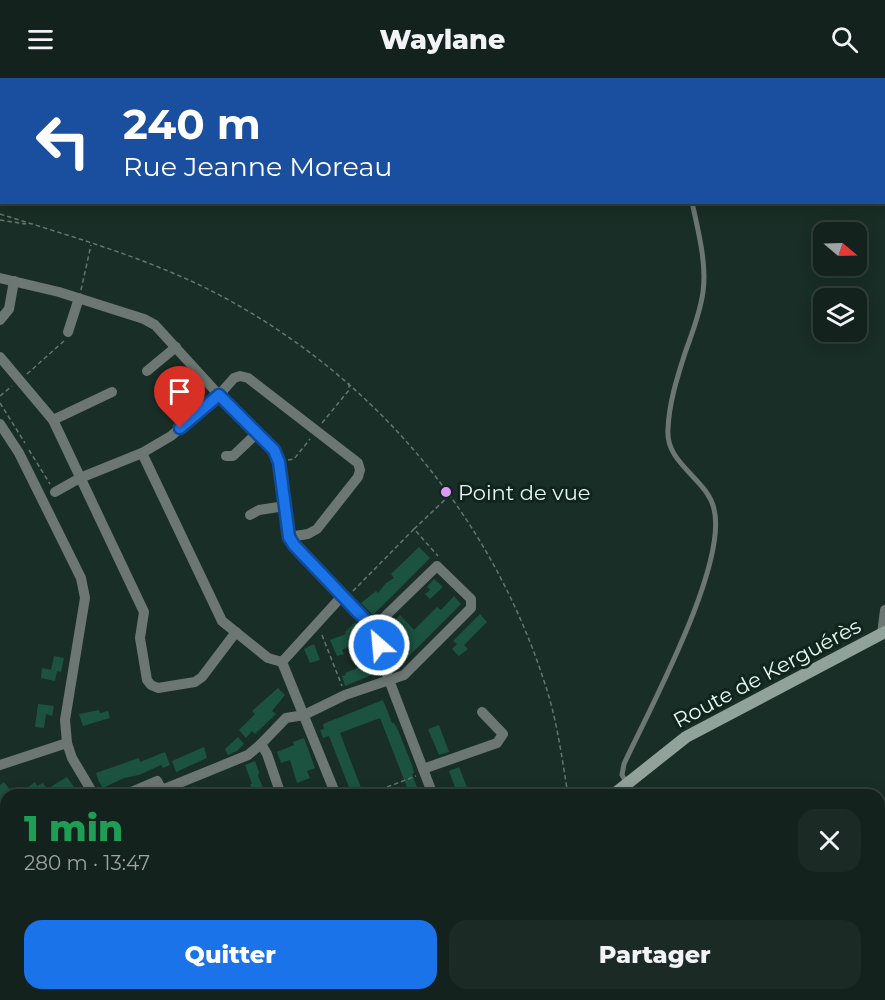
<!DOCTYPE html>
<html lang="fr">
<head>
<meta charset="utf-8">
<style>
	body { margin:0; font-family:Montserrat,sans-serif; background:#1c2a25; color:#f1f3f6; height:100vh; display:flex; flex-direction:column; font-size:22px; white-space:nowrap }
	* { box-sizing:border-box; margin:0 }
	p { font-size:20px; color:#9da4a3 }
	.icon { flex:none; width:33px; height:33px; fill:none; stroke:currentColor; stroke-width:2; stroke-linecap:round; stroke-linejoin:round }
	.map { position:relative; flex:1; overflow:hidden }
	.details { position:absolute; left:0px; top:711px; width:885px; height:212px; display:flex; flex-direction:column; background:#13221c; border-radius:18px 18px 0 0; box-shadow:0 3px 15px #0003,0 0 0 2px #323f3b }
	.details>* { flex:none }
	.banner { position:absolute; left:0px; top:0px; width:885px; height:126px; box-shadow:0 3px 15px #0003,0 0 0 2px #323f3b; background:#1a4fa0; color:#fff; overflow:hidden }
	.needle { width:39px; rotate:109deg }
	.buttons { position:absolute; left:813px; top:144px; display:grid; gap:12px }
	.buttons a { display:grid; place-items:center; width:54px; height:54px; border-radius:12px; background:#13221c; box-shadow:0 3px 15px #0003,0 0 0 2px #323f3b; font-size:30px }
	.pin { position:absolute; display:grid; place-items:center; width:51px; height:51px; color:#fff; margin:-62px -26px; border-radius:50% 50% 50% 0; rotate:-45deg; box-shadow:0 0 6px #0007 }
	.pin .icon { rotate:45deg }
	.me { position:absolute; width:66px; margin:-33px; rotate:333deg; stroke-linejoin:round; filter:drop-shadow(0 0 4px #0008) }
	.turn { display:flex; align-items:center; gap:21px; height:126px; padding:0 24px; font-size:27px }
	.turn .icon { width:78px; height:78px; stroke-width:2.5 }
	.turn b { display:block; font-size:42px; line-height:51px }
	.round { display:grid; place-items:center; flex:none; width:63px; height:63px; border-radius:18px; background:#1c2a25 }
	.headline { display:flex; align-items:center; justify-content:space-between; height:102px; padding:0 24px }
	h1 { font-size:36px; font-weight:800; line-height:45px; color:#1e9e55 }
	.button { display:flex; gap:12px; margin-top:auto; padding:12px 24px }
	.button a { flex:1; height:69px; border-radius:18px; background:#1a73e8; color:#fff; font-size:24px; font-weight:800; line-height:69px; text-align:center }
	.button a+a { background:#1c2a25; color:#f1f3f6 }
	header { display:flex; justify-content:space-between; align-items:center; height:78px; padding:0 24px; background:#13221c; font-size:27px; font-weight:800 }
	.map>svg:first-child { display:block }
	.building { fill:#1b5340 }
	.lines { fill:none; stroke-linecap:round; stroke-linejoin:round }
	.path { stroke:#64766e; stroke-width:1.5; stroke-dasharray:4.5 3; stroke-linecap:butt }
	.lane { stroke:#6c7672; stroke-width:5 }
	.street { stroke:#6c7672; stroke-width:10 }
	.secondary { stroke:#91a29b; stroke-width:12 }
	.route-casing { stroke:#114b97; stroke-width:15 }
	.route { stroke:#1a73e8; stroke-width:10 }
	.poi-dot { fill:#db99f5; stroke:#0f251d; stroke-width:2 }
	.labels { text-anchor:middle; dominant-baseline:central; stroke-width:6; stroke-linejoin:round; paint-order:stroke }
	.poi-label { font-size:21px; fill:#eaf7f1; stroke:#0f251d; text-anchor:start }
	.street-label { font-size:21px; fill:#eaf7f1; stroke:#0f251d }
</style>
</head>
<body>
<header><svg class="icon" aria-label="menu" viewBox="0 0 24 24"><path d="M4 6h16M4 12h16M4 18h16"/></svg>Waylane<svg class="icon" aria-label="search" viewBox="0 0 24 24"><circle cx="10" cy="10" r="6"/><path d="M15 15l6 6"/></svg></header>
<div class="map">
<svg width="885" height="922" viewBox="0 0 885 922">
	<rect width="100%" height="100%" fill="#192e26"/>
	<!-- building -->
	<g class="building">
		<polygon points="419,469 430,480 373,537 361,525 376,513 378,515 386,505 394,500 391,496"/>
		<polygon points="434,501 443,509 430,521 425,516 430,512 427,509"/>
		<polygon points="454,518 461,526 400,587 392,580 407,566 389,551 392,548 391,546 400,537 414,552 437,529 441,532"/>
		<polygon points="480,536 487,544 464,567 468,571 459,578 452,571 457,566 453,563"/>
		<polygon points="355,544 362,551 359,554 362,562 342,572 344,576 337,578 330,562 346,556 345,554"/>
		<polygon points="314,566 320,582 310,585 304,571"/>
		<polygon points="54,578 64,580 61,594 51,592"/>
		<polygon points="375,583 379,594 345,608 342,598 346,597 345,595"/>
		<polygon points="42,590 57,593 55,603 41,600"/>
		<polygon points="278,610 285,617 272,633 276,636 255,656 252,653 246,660 239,652 255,636 252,633"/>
		<polygon points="383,622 392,645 394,645 398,652 412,687 414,695 412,696 420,717 410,717 380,640 340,655 363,715 358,717 352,717 329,658 323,660 320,652 324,651 323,646"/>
		<polygon points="38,626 54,628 52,638 46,636 44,650 35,649"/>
		<polygon points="99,632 100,635 108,633 110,640 83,648 79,636"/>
		<polygon points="439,647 449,674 439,677 428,651"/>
		<polygon points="238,659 244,666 237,673 228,677 225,671"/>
		<polygon points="304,660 315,690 307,693 310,700 297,705 290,682 281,685 277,674 294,667 293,664"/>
		<polygon points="204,669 207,680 176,694 172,683"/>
		<polygon points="165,674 170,687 163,690 161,687 139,697 124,700 103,710 99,704 96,695 139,680 140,684"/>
		<polygon points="255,683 259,694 258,698 266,717 254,717 250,706 252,706 245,687"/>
		<polygon points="459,689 470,717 444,717 456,712 449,693"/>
		<polygon points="67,699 76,712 69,716 65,711 57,717 32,717 27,710 35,704 37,708 43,705 47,711"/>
		<polygon points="4,704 11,713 0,720 0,707"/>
		<polygon points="194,708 200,717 179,717"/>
	</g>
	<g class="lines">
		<!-- path -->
		<g class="path">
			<path d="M0 136C76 160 155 182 225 220 378 303 492 441 545 606 557 642 562 680 568 717"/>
			<polyline points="0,142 26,146"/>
			<polyline points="81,212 91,167"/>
			<polyline points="27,296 64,263"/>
			<polyline points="0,318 12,308"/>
			<polyline points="0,325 25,365"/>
			<polyline points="322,345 349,312 349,305"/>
			<polyline points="29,372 50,406"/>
			<polyline points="288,382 294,381 310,361"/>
			<polyline points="414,451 450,417"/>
			<polyline points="353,513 414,451 438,478"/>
			<polyline points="322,557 342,608"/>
			<polyline points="366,717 416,698"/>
			<polyline points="560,922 561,916"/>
		</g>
		<!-- lane -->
		<g class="lane">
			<polyline points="640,0 642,2"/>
			<path d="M627 705 622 697 624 686C649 632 728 487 714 431 707 400 665 386 668 351 669 325 677 300 685 275 692 255 700 236 703 214 707 185 698 153 692 124"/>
		</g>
		<!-- street -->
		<g class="street">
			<polyline points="0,200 59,214 144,241 155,247 219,317 274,373 279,384 289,459 294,467 373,550 389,602 433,717"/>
			<polyline points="0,242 9,231 14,203"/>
			<polyline points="68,254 79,220"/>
			<polyline points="0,279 53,342 144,534 140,560 147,602 151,607 158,610 195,604 202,599 236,554"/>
			<polyline points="147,293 176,269"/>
			<polyline points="53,342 112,314"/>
			<polyline points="0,346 19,375 81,500 85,520 65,642 67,665 72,680 94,717"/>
			<polyline points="142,375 222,543 268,580 282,584"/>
			<polyline points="226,378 233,378 257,355"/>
			<polyline points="55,414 80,400 142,375 171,358 219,317 234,300 240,298 248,300 358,385 360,392 358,399 317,451 308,456 289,459"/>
			<polyline points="250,437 259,432 285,428"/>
			<polyline points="882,556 885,532"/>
			<polyline points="261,666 267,676 279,711"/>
			<polyline points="0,687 67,665"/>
			<polyline points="423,691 497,665 503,656 482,634"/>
			<polyline points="124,717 157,703 162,712"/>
			<polyline points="166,717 162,712 248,677 261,666 286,640 304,637 345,617 404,597 471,530 471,521 437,488 373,550"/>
			<polyline points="336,717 282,584 343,517"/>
			<polyline points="2,802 6,796"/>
			<polyline points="0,891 6,899"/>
			<polyline points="129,916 134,922"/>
			<polyline points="208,916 210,922"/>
			<polyline points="374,916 380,922"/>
			<polyline points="0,921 6,916"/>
			<polyline points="141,922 147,916"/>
			<polyline points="655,922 658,916"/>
		</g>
		<!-- secondary -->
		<g class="secondary">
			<polyline points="0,1 8,0"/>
			<polyline points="613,717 686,659 885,554"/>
			<polyline points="356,922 363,916"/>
		</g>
	</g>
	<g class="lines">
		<!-- route casing -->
		<g class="route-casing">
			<polyline id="route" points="180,350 219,317 274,372 279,384 289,459 294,467 373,550 379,567"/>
		</g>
		<!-- route -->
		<use href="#route" class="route"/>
	</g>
	<!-- markers -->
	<circle class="poi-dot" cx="446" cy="414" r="6"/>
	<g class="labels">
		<!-- poi labels -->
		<g class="poi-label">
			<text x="458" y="414">Point de vue</text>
		</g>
		<!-- street labels -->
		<g class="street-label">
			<text transform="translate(767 595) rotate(-28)">Route de Kerguérès</text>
		</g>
	</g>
</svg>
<div class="buttons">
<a><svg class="needle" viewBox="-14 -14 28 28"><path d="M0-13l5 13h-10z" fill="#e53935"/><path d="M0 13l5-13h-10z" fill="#9da4a3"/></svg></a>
<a><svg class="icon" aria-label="layers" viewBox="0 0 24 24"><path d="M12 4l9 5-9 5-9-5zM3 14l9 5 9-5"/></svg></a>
</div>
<div class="pin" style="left:180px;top:350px;background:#d93025"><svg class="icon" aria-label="arrive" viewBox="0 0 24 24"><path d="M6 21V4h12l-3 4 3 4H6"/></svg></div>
<svg class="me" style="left:379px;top:567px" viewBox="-20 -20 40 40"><circle r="17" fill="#1a73e8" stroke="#fff" stroke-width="3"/><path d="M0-11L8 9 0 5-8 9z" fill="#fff"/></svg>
<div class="banner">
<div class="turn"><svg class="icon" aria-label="left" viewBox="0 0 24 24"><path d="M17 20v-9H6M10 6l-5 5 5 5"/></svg><div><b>240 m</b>Rue Jeanne Moreau</div></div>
</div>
<section class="details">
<div class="headline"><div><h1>1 min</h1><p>280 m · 13:47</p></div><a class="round"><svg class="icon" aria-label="close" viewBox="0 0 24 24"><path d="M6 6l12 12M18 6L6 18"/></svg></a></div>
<div class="button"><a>Quitter</a><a>Partager</a></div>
</section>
</div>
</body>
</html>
